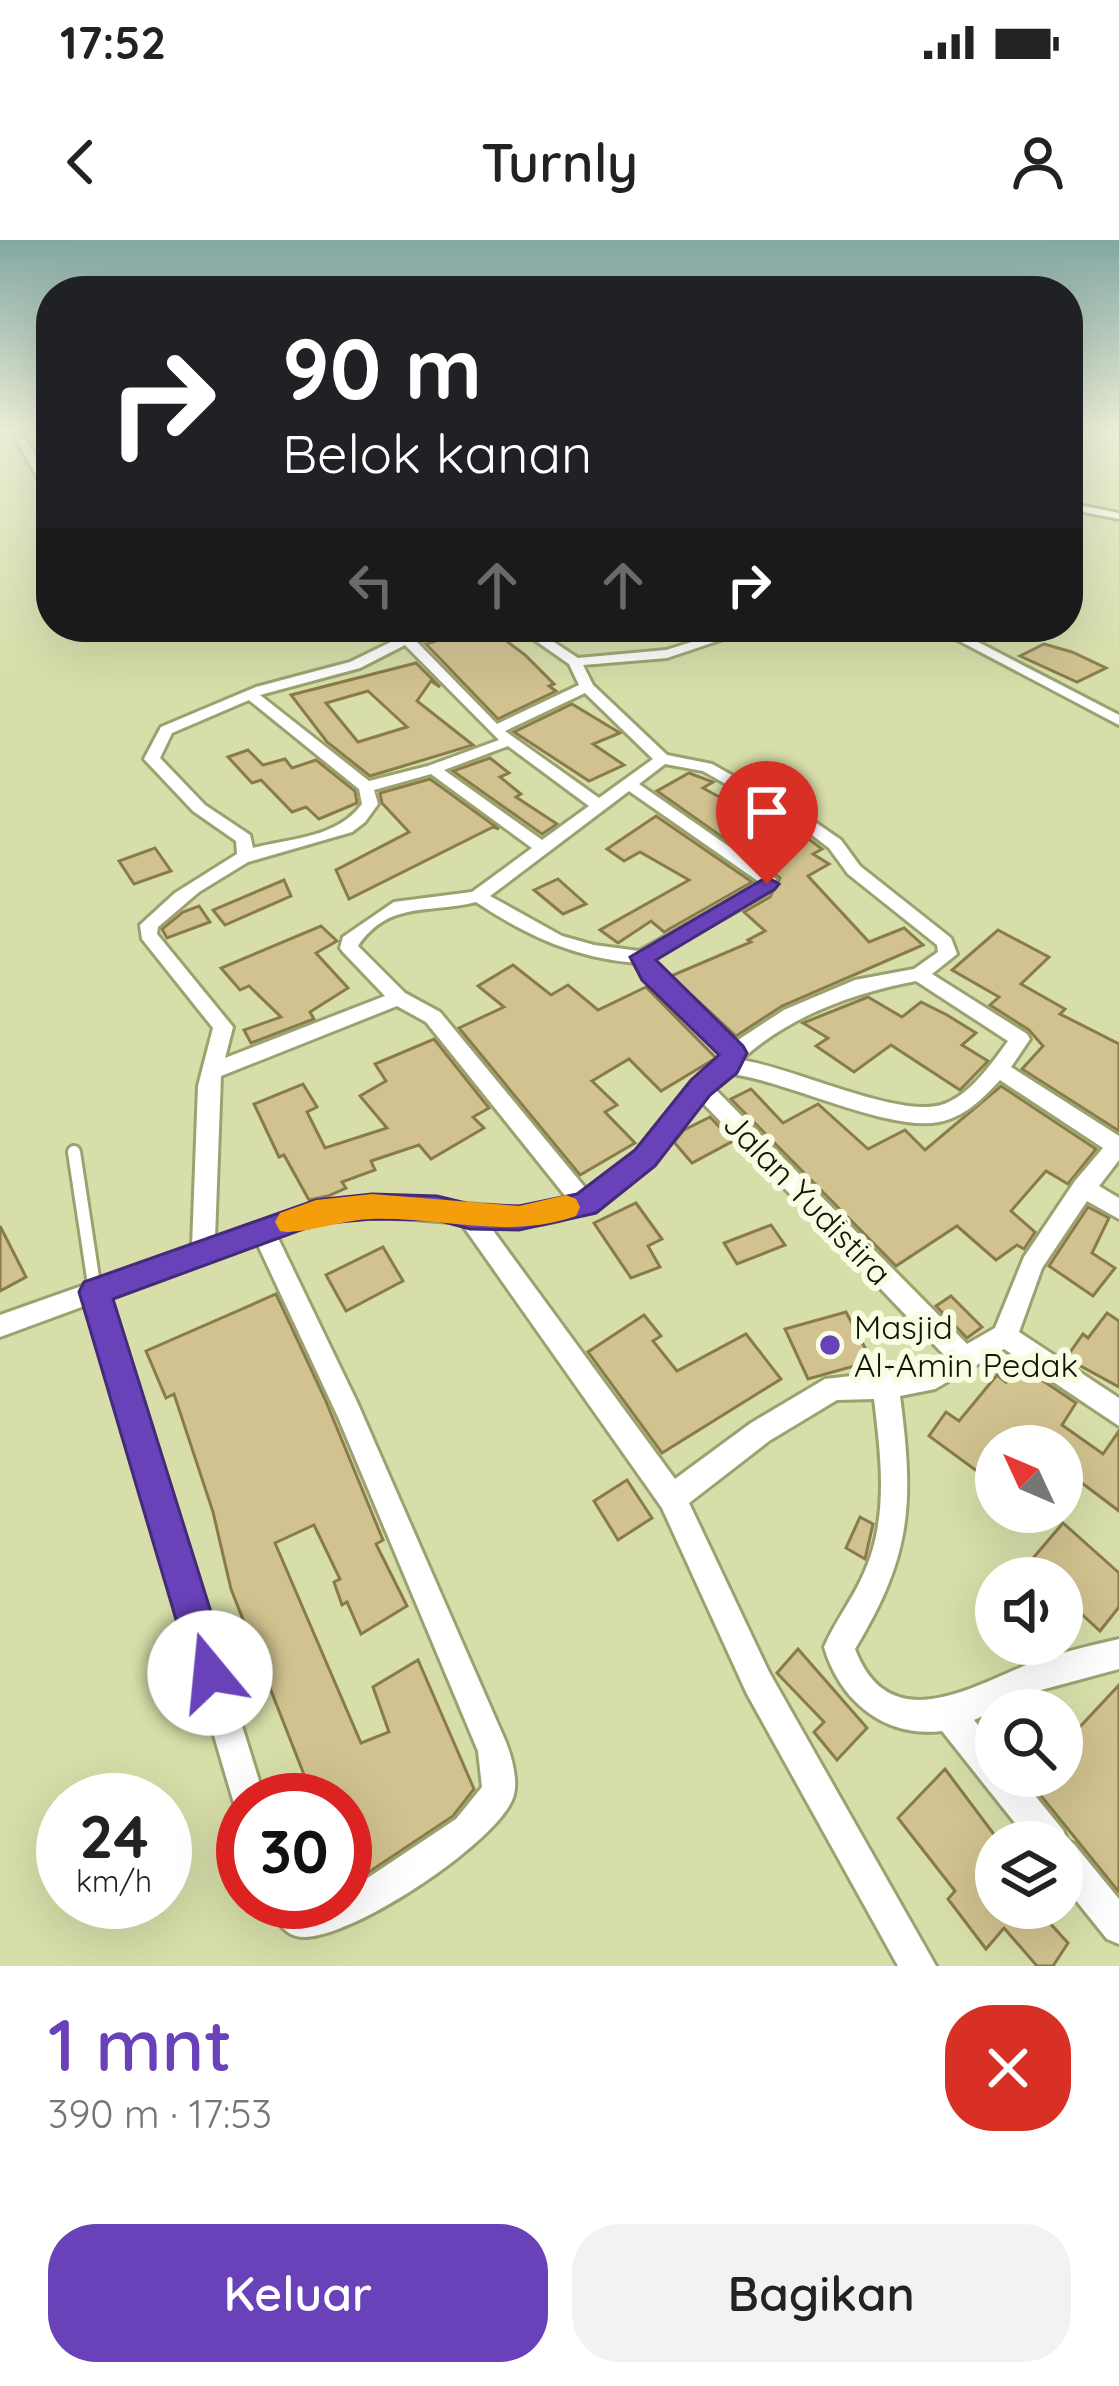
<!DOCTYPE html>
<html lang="id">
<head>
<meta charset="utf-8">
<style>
	body { margin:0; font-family:Quicksand,sans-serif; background:#f2f2f2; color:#222; height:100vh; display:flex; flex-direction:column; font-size:45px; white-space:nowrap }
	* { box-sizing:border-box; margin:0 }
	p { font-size:39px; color:#767676 }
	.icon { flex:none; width:66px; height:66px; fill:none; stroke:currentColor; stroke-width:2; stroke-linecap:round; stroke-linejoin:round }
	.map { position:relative; height:1726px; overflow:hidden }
	.panel { display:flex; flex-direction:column; background:#fff; flex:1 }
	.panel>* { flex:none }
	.top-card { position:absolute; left:36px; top:36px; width:1047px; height:366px; border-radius:48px; box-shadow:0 12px 48px #0002; background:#202124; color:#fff; overflow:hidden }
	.needle { width:78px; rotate:314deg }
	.controls { position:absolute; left:975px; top:1185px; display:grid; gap:24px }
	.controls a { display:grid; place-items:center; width:108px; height:108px; border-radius:50%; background:#fff; box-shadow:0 12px 48px #0002; font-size:60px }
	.speed { position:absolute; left:36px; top:1533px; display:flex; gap:24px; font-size:60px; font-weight:700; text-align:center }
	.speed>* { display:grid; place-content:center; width:156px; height:156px; border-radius:50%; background:#fff; box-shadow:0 12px 48px #0002; line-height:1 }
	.speed small { font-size:30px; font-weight:400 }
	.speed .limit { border:18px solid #d22; background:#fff; color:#111 }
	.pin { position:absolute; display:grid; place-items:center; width:102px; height:102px; color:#fff; margin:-123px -51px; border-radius:50% 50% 50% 0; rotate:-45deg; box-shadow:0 0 12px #0007 }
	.pin .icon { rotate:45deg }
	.me { position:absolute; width:132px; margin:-66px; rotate:343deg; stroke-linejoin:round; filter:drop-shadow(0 0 9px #0008) }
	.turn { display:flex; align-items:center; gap:42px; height:252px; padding:0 48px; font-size:54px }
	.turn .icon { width:156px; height:156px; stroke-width:2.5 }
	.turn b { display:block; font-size:84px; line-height:102px }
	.lanes { display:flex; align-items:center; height:114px; padding:0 48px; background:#0003; justify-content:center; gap:60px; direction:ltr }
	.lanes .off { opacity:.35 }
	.round { display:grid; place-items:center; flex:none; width:126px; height:126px; border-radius:48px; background:#f2f2f2 }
	.overview { display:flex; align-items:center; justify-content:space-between; height:204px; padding:0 48px }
	h1 { font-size:72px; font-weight:600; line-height:90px; color:#6942ba }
	.cta { display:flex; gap:24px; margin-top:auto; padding:24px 48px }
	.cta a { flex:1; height:138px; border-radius:48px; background:#6942ba; color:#fff; font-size:48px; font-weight:600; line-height:138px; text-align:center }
	.cta a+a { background:#f2f2f2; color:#222 }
	.status { display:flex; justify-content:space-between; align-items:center; height:84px; padding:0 60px; background:#fff; direction:ltr }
	.status svg { height:33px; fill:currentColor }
	header { display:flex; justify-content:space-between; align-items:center; height:156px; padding:0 48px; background:#fff; font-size:54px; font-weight:600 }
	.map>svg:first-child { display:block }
	.building { fill:#d1c28f; stroke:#897b4a; stroke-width:3; fill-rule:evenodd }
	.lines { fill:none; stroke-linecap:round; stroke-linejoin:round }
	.lane-casing { stroke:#9ca26f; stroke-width:18 }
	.street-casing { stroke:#9ca26f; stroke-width:6 }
	.lane { stroke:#fff; stroke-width:12 }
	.street { fill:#fff; fill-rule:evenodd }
	.route { fill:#6942ba; stroke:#442b79; stroke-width:3 }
	.slow { fill:#f59e0b }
	.poi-dot { fill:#6942ba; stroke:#f8fce2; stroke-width:4.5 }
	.labels { text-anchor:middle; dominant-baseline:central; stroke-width:12; stroke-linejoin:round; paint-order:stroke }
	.street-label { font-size:33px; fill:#131503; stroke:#f8fce2 }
	.poi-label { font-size:33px; fill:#131503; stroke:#f8fce2; text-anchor:start }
</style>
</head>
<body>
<div class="status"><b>17:52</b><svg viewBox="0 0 49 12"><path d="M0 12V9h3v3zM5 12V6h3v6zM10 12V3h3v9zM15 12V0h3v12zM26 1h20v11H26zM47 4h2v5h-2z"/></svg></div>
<header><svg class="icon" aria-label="back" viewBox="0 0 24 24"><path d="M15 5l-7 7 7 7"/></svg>Turnly<svg class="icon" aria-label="person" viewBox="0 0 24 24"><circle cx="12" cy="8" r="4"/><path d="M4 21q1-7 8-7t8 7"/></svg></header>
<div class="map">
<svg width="1119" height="1726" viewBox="0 0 1119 1726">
	<rect width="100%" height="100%" fill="#d7dea9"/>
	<!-- building -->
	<g class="building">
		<polygon points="480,387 488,387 525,415 554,444 549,446 556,451 498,479 426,404"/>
		<polygon points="1044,404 1072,412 1106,428 1077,442 1020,416"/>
		<path d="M416 423 440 447 431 441 417 461 473 505 370 536 327 502 291 455ZM368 451 407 487 358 502 326 463Z"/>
		<polygon points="572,464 620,493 593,504 624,525 589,541 514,492"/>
		<polygon points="248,510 263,525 285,519 292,528 316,520 355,551 357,563 319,579 306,567 292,572 261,540 252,543 228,517"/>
		<polygon points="490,518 509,533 500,537 521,554 516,557 557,584 542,594 453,531"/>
		<polygon points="689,533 713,542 703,548 750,574 755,571 797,590 822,609 813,614 829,624 808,636 869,702 904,688 923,705 782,766 736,796 671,736 751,702 748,700 765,691 744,672 770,657 780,638 657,551"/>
		<polygon points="430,539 499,589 493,587 349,659 336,630 409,592 382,563 380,553"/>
		<polygon points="656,576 752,642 664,692 651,681 618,703 600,690 689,640 640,612 624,621 607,609"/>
		<polygon points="155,608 171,631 134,644 119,621"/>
		<polygon points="558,639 586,664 563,674 534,650"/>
		<polygon points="284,640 291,656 225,685 213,670"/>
		<polygon points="199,666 210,682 167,698 162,689 183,672"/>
		<polygon points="321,686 337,701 316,713 348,748 310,772 314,779 251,803 244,790 281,777 249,746 240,750 221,728"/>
		<polygon points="998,690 1049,717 1021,744 1065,769 1060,774 1119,804 1119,891 1022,829 1043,806 1029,790 990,765 999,757 952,730"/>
		<polygon points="513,725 551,755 568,745 598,770 646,747 716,818 661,851 629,819 592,841 617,865 605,872 635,903 580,935 459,788 504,767 478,746"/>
		<polygon points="868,757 902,777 921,762 947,775 976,793 962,805 988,821 960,850 891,805 854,832 816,806 828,798 803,783"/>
		<polygon points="434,799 489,868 473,877 484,888 431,919 419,905 371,921 375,930 342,942 346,948 328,956 309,960 284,915 279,917 254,864 303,844 317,867 307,872 325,908 387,888 360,856 386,841 375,824"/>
		<polygon points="1001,846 1096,909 1068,944 1046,931 1011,971 1035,992 1024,1009 1017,1005 996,1020 957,986 896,1026 731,859 751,849 783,883 818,864 868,909 905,890 925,910"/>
		<polygon points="710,877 733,901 692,923 674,902 684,890"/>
		<polygon points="636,963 662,999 648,1006 660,1027 631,1038 594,983"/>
		<polygon points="1088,967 1109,978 1092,1013 1115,1028 1093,1056 1049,1026"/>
		<polygon points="771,985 785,1005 737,1024 724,1003"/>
		<polygon points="0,986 26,1037 0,1051"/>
		<polygon points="383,1007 403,1041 346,1071 326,1035"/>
		<polygon points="276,1054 325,1159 383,1300 376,1304 407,1366 361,1394 347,1362 342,1365 334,1342 340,1339 314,1285 275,1303 361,1503 389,1492 373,1447 418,1420 474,1549 453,1576 351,1644 345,1631 345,1560 314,1560 231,1349 213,1272 174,1154 166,1158 146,1111"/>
		<polygon points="951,1056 982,1087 967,1098 936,1066"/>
		<polygon points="846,1072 872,1121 808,1139 785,1089"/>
		<polygon points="1107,1073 1119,1081 1119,1147 1066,1118 1083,1094 1088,1098"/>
		<polygon points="644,1075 661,1096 653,1101 677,1131 746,1094 781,1139 662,1213 588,1112"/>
		<polygon points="1018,1124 1076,1163 1062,1185 1103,1214 1119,1191 1119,1271 1062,1228 1062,1206 996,1206 996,1245 929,1196 946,1172 959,1181 997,1135 1006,1142"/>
		<polygon points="627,1240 652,1278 618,1300 594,1261"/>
		<polygon points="860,1277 873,1284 865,1319 846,1308"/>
		<polygon points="1063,1283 1119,1333 1119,1367 1100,1391 1062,1356 1062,1338 1016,1338"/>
		<polygon points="798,1409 867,1488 837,1520 814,1492 824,1482 777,1433"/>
		<polygon points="1119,1445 1119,1649 1118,1651 1025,1536 1062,1536 1062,1506"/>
		<polygon points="945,1529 996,1597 996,1668 1036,1668 1068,1703 1053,1726 1037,1726 1004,1688 986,1709 948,1659 955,1651 898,1578"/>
	</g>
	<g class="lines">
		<!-- lane casing -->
		<g class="lane-casing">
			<polyline id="lane" points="74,912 95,1051"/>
		</g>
		<!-- street casing -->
		<g class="street-casing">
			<g id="street">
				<polygon points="11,190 21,190 51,244 51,256 46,253"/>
				<polygon points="1068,263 1119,273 1119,279 1068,269"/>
				<path d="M367 387H383L403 398 452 387H476L417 402 497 484 579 445 569 424 516 387H531L578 418 666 410 740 387H759L667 418 583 425 593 445 667 515 712 524 815 582 841 600 860 626 951 698 957 714 932 734 1027 794 1030 799 1011 827 1119 896V920L1099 946 1119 958V979L1087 961 1042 1028 1019 1092 1119 1158V1186L1004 1109 935 1149 900 1156C914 1263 912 1315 855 1409 889 1499 971 1447 1029 1424 1058 1413 1089 1406 1119 1399V1429L1041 1450 974 1480 996 1507V1536H1019L1063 1590 1068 1601 1074 1604 1119 1659V1704L1107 1699 1062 1643V1602H1030L942 1491C884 1498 840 1461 824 1407 835 1381 853 1359 864 1333 889 1278 881 1217 874 1159L837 1160 769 1201 689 1263 769 1432 936 1726H898L747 1454 662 1268 461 983C391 977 345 971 277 996L357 1162 505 1500C511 1514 518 1539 514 1554 506 1598 339 1709 296 1696 282 1692 272 1675 267 1662H345V1653L456 1579 482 1547 478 1511 338 1177 257 1003 109 1057 265 1560H243V1574L237 1572 233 1560 87 1065 0 1097V1075L192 1007 198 846 213 788 142 699 140 685 175 653 237 614 236 601 193 571 144 519 161 487 256 447 350 422 391 402ZM405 405 499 500 428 526 369 541 260 455 360 428ZM585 453 653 519 599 558 505 491ZM249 460 359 549 362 564C337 598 292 598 253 608L250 595 205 565 160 518 172 493ZM508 506 589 566 542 600 444 530ZM665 524 703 531 803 588 829 608 848 634 937 705 938 712 914 729 855 740 784 770 735 802 658 730 652 719 768 653 776 639 639 544ZM431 534 532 608 472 652 394 662 343 697 340 708 343 712 385 756 225 818 233 787 157 694 158 687 199 652 248 622 352 592 365 582 378 564 374 550ZM629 551 758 641 755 646 639 711 594 705 562 696 490 656ZM476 662C527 696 575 718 636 723L644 739 723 815 720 821 693 841 637 912 587 950 440 772 405 753 358 706C389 660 430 674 476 662ZM916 741 1008 801C992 823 969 857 941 865 896 878 792 827 741 820 789 776 853 753 916 741ZM397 766 426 782 567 958 519 968 372 957 316 962 215 998 221 836ZM732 834C789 842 889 892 939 882 965 877 983 858 1000 840L1103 908 1075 941 1024 1017 995 1088 967 1104 714 848ZM701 861 945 1116 922 1128 825 1139 751 1183 675 1239 489 985C596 994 642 939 701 861Z"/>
				<polygon points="933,387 949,387 1119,475 1119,485"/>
			</g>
		</g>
		<!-- lane -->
		<use href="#lane" class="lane"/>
		<!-- street -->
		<use href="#street" class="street"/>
	</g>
	<!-- sky -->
	<linearGradient id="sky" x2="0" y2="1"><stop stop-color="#83a7a2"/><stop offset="0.44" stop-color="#edf0d8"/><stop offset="1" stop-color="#edf0d8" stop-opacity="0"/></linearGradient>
	<rect width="1119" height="432" fill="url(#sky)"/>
	<!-- route -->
	<polygon class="route" points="767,637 779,644 775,649 656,720 743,806 747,813 737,833 710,855 655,926 596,973 519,990 470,989 437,980 372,979 317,984 113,1059 230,1433 224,1447 210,1453 196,1447 79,1052 84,1042 316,960 372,954 437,956 470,964 519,966 577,954 635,910 691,840 719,815 642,740 630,717"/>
	<!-- slow -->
	<path class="slow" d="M372 954 519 966 566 955 576 959 580 967 576 976C507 1000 442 977 371 979 348 979 295 996 280 991L275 982 280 973 316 960Z"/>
	<!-- markers -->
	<circle class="poi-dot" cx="830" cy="1105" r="12"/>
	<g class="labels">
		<!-- street labels -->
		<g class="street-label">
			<text transform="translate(808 958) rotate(46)">Jalan Yudistira</text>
		</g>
		<!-- poi labels -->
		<g class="poi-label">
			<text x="854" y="1086">Masjid<tspan x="854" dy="38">Al-Amin Pedak</tspan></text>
		</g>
	</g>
</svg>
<div class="controls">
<a><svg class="needle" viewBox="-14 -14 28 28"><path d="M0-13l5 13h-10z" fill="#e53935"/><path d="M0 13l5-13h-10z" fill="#767676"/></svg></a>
<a><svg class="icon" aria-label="sound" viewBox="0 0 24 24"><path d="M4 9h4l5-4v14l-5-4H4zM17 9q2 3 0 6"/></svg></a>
<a><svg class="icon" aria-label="search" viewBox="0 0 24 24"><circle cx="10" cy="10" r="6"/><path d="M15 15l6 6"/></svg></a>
<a><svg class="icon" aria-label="layers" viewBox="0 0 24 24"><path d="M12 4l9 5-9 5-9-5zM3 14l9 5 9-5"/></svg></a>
</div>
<div class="speed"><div>24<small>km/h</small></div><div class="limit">30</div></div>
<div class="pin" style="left:767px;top:644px;background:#d93025"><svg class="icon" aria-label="arrive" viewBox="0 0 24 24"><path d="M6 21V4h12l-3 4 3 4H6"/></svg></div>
<svg class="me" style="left:210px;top:1433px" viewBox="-20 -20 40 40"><circle r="19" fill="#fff"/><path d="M0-13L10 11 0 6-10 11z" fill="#6942ba"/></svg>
<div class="top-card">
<div class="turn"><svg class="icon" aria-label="right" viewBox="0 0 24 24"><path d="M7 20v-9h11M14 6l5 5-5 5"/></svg><div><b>90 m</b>Belok kanan</div></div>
<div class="lanes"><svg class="icon off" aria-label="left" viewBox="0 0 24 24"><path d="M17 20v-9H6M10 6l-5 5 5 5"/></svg><svg class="icon off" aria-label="ahead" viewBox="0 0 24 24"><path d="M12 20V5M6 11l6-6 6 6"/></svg><svg class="icon off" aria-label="ahead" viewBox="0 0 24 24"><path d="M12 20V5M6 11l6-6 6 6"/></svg><svg class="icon" aria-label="right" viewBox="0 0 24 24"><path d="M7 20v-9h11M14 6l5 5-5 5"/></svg></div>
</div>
</div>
<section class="panel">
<div class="overview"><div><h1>1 mnt</h1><p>390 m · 17:53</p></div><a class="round" style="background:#d93025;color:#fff"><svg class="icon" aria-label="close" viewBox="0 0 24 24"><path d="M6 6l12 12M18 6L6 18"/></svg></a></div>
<div class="cta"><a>Keluar</a><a>Bagikan</a></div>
</section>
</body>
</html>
